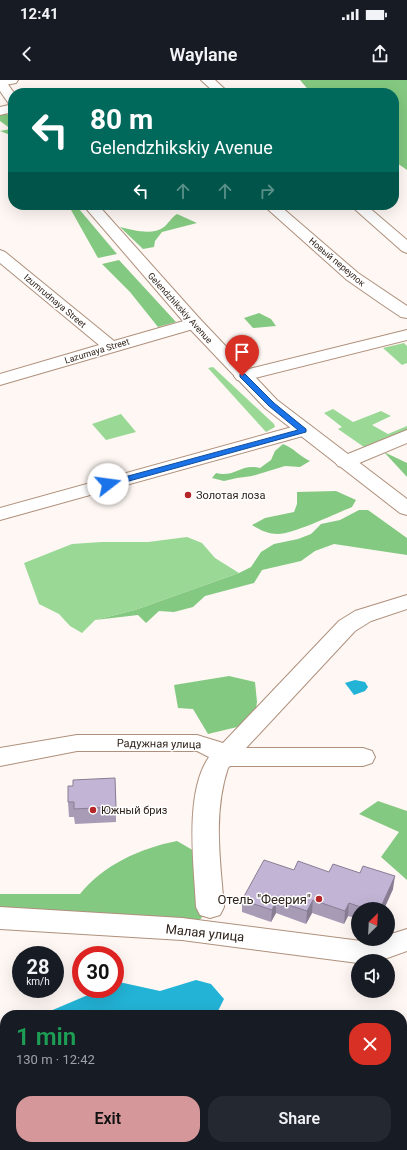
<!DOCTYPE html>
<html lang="en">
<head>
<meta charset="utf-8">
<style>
	body { margin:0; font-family:Roboto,sans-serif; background:#242831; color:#f1f3f6; height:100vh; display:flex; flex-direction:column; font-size:15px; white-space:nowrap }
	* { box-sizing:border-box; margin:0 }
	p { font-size:13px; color:#9ea1a6 }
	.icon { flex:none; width:22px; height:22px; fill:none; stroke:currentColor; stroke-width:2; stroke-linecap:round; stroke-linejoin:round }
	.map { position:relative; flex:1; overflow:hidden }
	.side { position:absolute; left:0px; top:930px; width:407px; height:140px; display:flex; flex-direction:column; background:#171b24; border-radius:16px 16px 0 0; box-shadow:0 4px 16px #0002 }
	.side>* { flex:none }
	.top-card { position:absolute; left:8px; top:8px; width:391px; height:122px; border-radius:16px; box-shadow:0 4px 16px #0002; background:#00695c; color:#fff; overflow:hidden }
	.needle { width:26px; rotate:24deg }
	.tools { position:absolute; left:351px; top:822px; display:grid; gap:8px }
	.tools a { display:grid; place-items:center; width:44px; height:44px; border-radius:50%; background:#171b24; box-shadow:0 4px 16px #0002; font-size:20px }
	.speed { position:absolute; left:12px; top:866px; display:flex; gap:8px; font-size:20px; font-weight:700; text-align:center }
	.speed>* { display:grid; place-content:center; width:52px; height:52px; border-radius:50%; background:#171b24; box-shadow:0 4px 16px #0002; line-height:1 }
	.speed small { font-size:10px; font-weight:400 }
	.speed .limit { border:6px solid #d22; background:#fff; color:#111 }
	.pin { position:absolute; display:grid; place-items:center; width:34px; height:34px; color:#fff; margin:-41px -17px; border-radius:50% 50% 50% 0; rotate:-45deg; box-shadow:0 0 4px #0007 }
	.pin .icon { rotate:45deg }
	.me { position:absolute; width:44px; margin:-22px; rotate:75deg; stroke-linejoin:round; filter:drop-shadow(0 0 3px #0008) }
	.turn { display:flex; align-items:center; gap:14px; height:84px; padding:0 16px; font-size:18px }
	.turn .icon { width:52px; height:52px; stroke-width:2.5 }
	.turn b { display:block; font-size:28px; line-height:34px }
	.lanes { display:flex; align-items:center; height:38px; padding:0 16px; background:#0003; justify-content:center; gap:20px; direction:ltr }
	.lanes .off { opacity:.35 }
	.round { display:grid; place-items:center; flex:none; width:42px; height:42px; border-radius:16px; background:#242831 }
	.summary { display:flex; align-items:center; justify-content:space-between; height:68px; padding:0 16px }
	h1 { font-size:24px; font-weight:600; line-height:30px; color:#1e9e55 }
	.primary-button { display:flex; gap:8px; margin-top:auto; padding:8px 16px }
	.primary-button a { flex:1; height:46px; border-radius:16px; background:#d6979a; color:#111; font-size:16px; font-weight:600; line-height:46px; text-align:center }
	.primary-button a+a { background:#242831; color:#f1f3f6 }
	.status { display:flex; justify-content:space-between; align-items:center; height:28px; padding:0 20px; background:#171b24; direction:ltr }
	.status svg { height:11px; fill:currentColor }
	header { display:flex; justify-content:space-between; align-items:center; height:52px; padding:0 16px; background:#171b24; font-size:18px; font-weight:600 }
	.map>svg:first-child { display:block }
	.green { fill:#9ad896 }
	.forest { fill:#84c981 }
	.water { fill:#23b3d6 }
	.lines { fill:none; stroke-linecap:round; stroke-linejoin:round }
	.street-casing { stroke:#af907c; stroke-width:2 }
	.primary-casing { stroke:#af907c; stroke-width:2 }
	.street { fill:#fff; fill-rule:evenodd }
	.primary { fill:#fff; fill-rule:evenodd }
	.wall { fill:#a79bb6 }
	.shaded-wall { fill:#887e94 }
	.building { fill:#c2b4d4; stroke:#887e94 }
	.route { fill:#1a73e8; stroke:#114b97 }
	.poi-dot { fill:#b62629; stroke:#fff; stroke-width:1.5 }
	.labels { text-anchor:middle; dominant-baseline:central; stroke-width:3; stroke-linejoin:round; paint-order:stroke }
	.far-street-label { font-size:9px; fill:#2f231b; stroke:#fff }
	.poi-label { font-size:11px; fill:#2f231b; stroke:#fff; text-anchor:start }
	.street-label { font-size:11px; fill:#2f231b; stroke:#fff }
	.near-poi-label { font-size:13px; fill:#2f231b; stroke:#fff; text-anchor:end }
	.near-street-label { font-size:13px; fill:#2f231b; stroke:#fff }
</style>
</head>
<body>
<div class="status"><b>12:41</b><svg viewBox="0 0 49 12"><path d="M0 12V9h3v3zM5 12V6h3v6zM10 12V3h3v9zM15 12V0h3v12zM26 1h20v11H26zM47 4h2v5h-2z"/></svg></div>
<header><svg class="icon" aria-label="back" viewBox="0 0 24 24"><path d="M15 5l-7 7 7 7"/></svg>Waylane<svg class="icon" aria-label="share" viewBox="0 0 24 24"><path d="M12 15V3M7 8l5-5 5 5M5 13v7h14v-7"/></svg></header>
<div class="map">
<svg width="407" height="1070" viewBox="0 0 407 1070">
	<rect width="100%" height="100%" fill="#fef7f3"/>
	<!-- green -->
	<g class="green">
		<polygon points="404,263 407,266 407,283 402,285 383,268"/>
		<polygon points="213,287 274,344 275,347 266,352 208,288"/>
		<polygon points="333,329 353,342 381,331 391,336 372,345 388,354 407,346 407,350 364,367 338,349 342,347 324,333"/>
		<polygon points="121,334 136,352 106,360 92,344"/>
		<polygon points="187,457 202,463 215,478 239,493 135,530 95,540 82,553 70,546 59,534 39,524 24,483 72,464 101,462 148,462"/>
		<polygon points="407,976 407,1070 0,1070 0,1065 402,1065 402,978"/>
	</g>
	<!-- forest -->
	<g class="forest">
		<polygon points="300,0 407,0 407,90 394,81 394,13 311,13"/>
		<polygon points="0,34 7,34 13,40 13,56 0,51 11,49 0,41"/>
		<polygon points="79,129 117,174 98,178 71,130"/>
		<path d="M177 134 197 143 162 152 155 161 154 167 143 169 120 147C133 150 152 156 164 147 168 144 171 138 177 134Z"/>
		<polygon points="119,180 176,242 158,247 130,212 102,184"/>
		<polygon points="259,233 271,239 276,246 253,248 244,238"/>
		<path d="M283 364C294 368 299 376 310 381L300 387 285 386 252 396 237 398 224 401 212 398 216 393C236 398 240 383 260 388L271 380 275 371Z"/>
		<polygon points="384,372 407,383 407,397"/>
		<path d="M336 411 356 420 352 427C335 434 293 454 278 454 268 454 260 450 252 445L265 438 294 432 297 424V412Z"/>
		<polygon points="359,430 368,430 407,458 407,475 334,464 315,471 301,481 262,490 254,503 205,516 193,527 174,532 159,531 146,543 138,535 95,540 135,530 239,493 251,487 261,472 274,464 298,459 311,454 321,444 340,440"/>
		<polygon points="229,596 255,602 257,622 254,643 208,654 193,629 178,628 174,605"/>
		<polygon points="378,721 407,731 407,800 381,777 399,752 359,734"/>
		<path d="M177 761 196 772 204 835 196 844 122 834 0 829V814H80C103 785 141 768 177 761Z"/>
		<polygon points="92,1065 130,1065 130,1070 83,1070"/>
		<polygon points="184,1065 291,1065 294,1070 176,1070"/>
	</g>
	<!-- water -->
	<g class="water">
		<polygon points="355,600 365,602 368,607 365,611 354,615 345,603"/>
		<polygon points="196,900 211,904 224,919 216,935 49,935 48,932 102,909 115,909 115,903 119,902 160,911"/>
	</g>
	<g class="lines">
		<!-- street casing -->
		<g class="street-casing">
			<g id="street">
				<polygon points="0,0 18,0 16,3 0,6"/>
				<polygon points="201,0 215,0 229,13 215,13"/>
				<polygon points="13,24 13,32 0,35 0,27"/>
				<polygon points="263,125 279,125 358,193 407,226 407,238 401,237 383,225 347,200"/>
				<polygon points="350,125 366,125 407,160 407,173 402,171"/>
				<polygon points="0,170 5,172 114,261 194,238 200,239 202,243 200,247 0,305 0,294 99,265 0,183"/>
				<polygon points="407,250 407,260 243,301 237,300 234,296 237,292"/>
				<polygon points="303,344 310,346 312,350 310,354 0,440 0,428"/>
				<polygon points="407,350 407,363 352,386 345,388 338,386 335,382 338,378"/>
				<path d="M407 515V529L371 541 355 551 246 668H363L372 671 375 677 372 683 363 686H230L228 688C213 733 220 780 224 827L220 835 210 838 200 835 196 827C194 785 184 713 209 677L197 671H77L0 686V668L77 655H197L223 663 339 541 355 531Z"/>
				<polygon points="0,827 182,838 369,862 377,859 388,859 388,855 407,849 407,871 379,881 358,881 358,883 182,860 0,849"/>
			</g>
		</g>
		<!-- primary casing -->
		<g class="primary-casing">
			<g id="primary">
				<polygon points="0,0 5,0 14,13 13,25 9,24 0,11"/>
				<polygon points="83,125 98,125 200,239 277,320 407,419 407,435 400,433 265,328 188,247"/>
			</g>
		</g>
		<!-- street -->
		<use href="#street" class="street"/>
		<!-- primary -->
		<use href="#primary" class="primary"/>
	</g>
	<!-- wall -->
	<g class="wall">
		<polygon points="116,713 116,742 75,744 74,737 69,737 68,722"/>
		<polygon points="294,790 329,792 393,809 384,829 358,829 358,839 348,836 344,844 312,833 306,844 276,833 271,842 242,832 242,820"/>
	</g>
	<!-- shaded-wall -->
	<g class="shaded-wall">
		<polygon points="395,796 393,809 384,829 380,829"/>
		<polygon points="313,820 312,833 306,844 307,831"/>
		<polygon points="276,821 276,833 271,842 272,830"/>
		<polygon points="349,823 348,836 344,844 345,831"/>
	</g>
	<!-- building -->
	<g class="building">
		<polygon points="115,698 116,727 74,729 74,722 68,722 68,706 73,706 73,700"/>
		<polygon points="264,780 294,790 298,781 329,792 333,784 360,793 363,786 395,796 380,829 366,829 349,823 345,831 313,820 307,831 276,821 272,830 242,820"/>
	</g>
	<!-- route -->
	<polygon class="route" points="240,294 245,294 274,323 306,349 306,352 111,406 106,406 106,402 298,350 269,326 240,297"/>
	<!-- markers -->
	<g class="poi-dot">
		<circle cx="188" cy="415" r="4"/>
		<circle cx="93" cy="730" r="4"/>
		<circle cx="319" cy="819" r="4"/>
	</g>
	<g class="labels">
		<!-- far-street labels -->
		<g class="far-street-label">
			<text transform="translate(337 182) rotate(40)">Новый переулок</text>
			<text transform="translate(55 221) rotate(40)">Izumrudnaya Street</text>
			<text transform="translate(180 228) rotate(48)">Gelendzhikskiy Avenue</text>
			<text transform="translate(97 271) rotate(-17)">Lazurnaya Street</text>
		</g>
		<!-- poi labels -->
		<g class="poi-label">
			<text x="196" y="415">Золотая лоза</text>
			<text x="101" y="730">Южный бриз</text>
		</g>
		<!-- street labels -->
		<g class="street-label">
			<text transform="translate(159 664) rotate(1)">Радужная улица</text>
		</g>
		<!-- near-poi labels -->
		<g class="near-poi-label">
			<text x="311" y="819">Отель "Феерия"</text>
		</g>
		<!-- near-street labels -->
		<g class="near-street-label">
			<text transform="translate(205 853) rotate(6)">Малая улица</text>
		</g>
	</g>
</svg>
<div class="tools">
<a><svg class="needle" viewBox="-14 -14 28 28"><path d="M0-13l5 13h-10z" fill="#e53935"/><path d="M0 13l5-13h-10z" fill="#9ea1a6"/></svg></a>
<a><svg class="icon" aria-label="sound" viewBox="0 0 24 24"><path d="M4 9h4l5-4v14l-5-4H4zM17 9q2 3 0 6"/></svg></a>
</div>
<div class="speed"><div>28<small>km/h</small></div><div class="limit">30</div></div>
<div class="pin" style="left:242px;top:296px;background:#d93025"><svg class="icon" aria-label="arrive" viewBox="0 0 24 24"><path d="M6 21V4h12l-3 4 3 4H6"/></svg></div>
<svg class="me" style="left:108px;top:404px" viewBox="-20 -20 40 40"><circle r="19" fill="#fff"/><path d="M0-13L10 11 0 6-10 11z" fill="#1a73e8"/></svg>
<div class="top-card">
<div class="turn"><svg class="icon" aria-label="left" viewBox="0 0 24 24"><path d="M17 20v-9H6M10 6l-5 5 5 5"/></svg><div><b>80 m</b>Gelendzhikskiy Avenue</div></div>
<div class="lanes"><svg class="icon" aria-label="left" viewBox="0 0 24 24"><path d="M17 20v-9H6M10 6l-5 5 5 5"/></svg><svg class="icon off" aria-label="ahead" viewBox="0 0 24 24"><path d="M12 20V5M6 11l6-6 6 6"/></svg><svg class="icon off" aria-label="ahead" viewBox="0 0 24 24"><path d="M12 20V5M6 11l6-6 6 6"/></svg><svg class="icon off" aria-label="right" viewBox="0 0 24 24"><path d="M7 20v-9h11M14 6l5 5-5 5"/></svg></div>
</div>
<section class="side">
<div class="summary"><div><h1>1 min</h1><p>130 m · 12:42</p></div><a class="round" style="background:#d93025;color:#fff"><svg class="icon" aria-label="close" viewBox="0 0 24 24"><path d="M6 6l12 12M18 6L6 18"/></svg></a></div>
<div class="primary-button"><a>Exit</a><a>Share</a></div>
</section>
</div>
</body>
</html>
